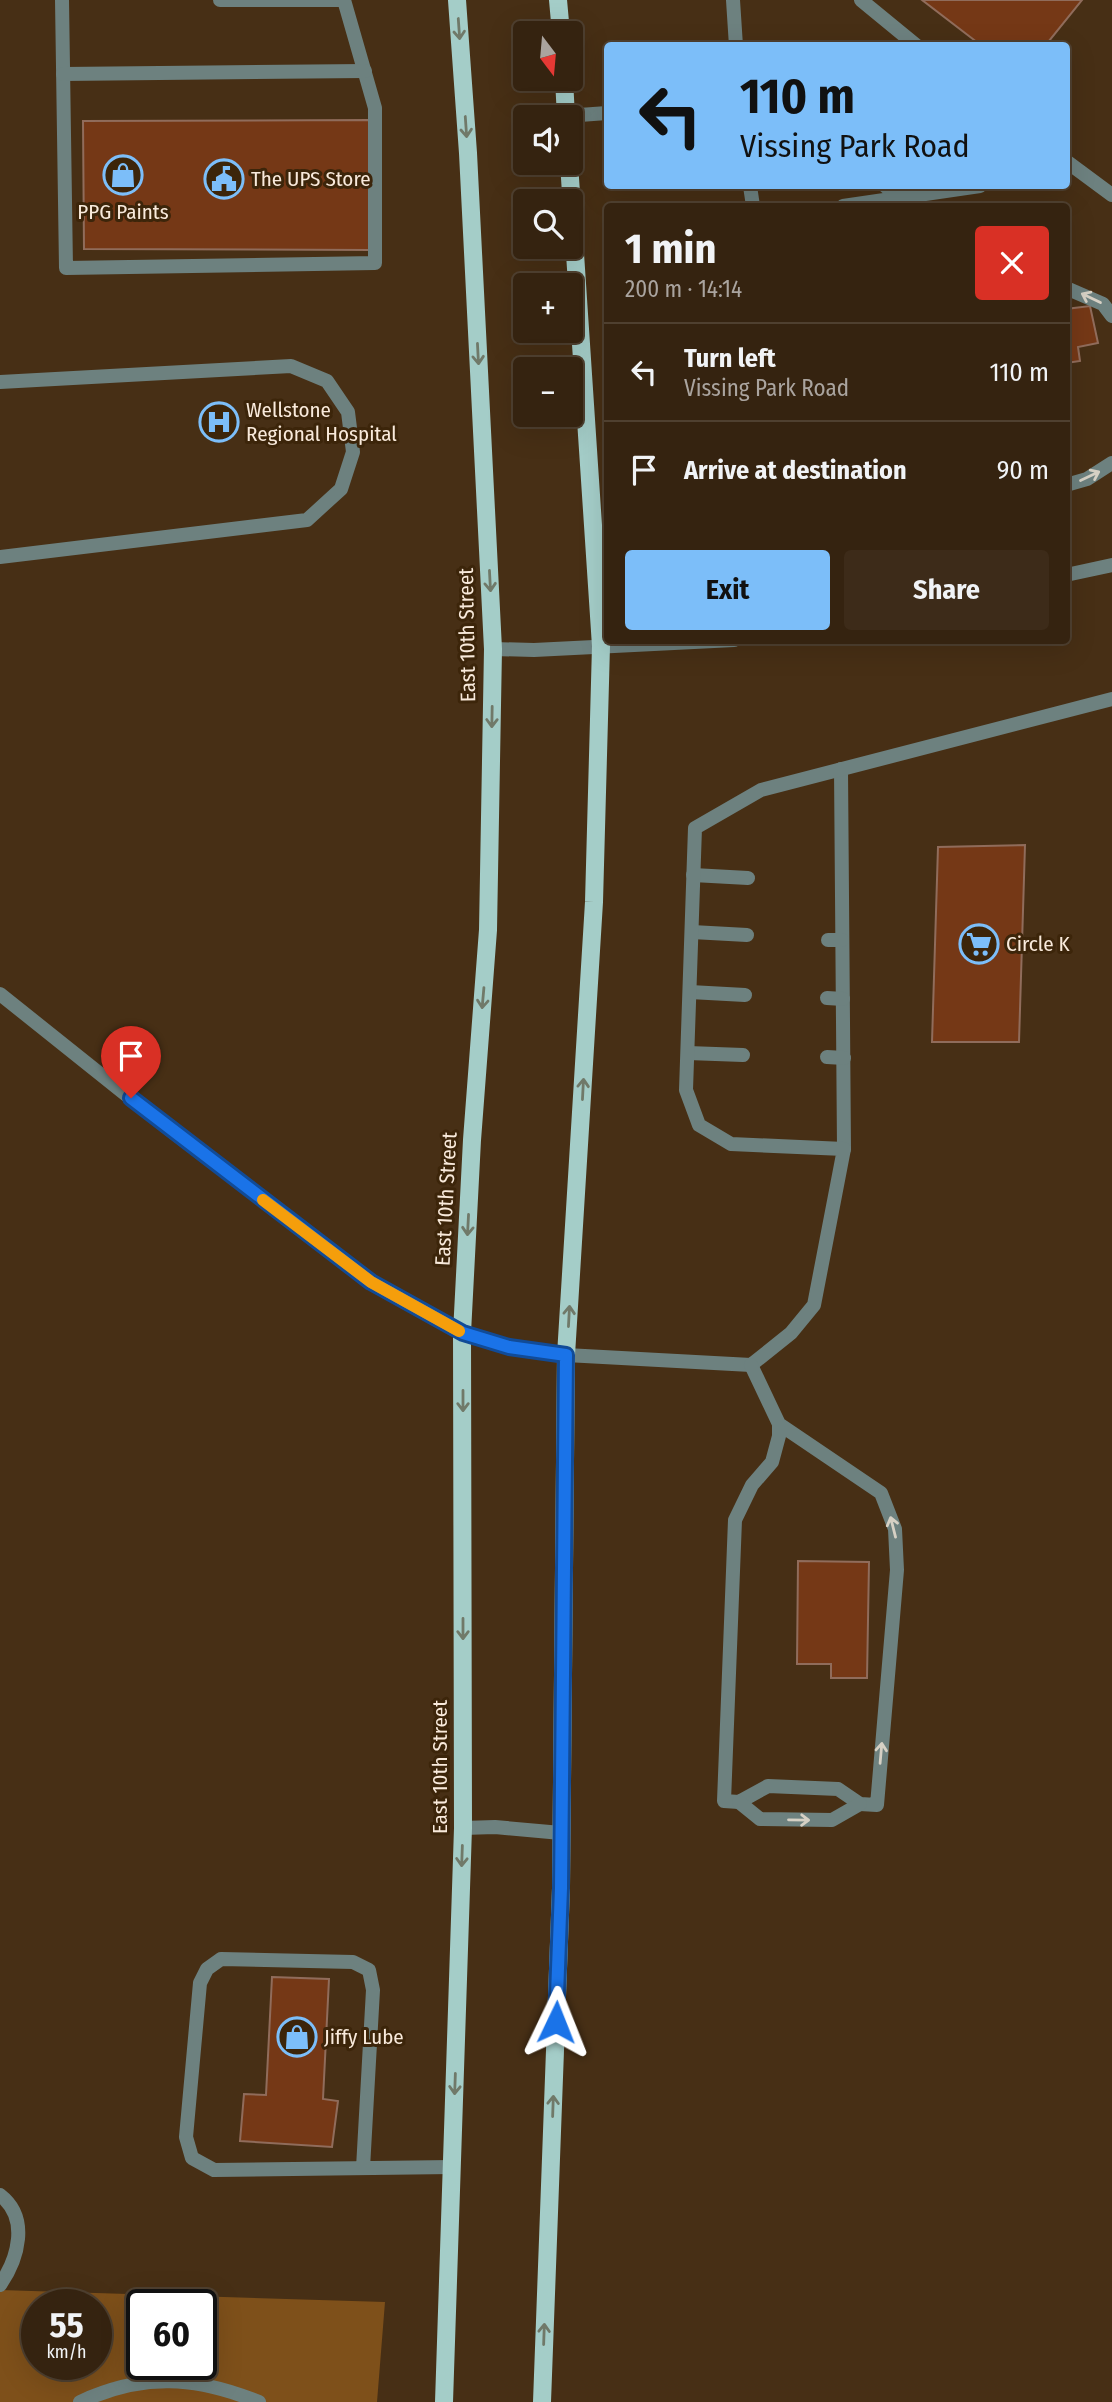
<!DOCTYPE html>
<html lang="en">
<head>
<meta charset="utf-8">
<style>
	body { margin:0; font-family:"Fira Sans Condensed",sans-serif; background:#3d2b19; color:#f1f3f6; height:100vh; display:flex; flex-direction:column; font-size:26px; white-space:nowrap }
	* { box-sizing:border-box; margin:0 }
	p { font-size:23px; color:#aaa49f }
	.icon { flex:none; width:38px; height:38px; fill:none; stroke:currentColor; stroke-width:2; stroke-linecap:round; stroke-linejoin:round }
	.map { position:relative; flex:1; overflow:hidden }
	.details { position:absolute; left:604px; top:203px; width:466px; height:441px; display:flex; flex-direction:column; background:#352310; border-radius:7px; box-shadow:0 7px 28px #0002,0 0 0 2px #4f4030 }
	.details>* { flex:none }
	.guide { position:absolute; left:604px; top:42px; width:466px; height:147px; border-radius:7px; box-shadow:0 7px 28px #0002,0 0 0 2px #4f4030; background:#7cbef9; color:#111; overflow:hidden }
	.needle { width:46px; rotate:164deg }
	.controls { position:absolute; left:513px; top:21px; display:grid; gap:14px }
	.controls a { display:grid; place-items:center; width:70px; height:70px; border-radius:7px; background:#352310; box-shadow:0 7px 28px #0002,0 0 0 2px #4f4030; font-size:35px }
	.speed { position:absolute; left:21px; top:2289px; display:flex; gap:14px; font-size:35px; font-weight:700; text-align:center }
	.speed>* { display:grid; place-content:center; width:91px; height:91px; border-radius:50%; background:#352310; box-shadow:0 7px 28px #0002,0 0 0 2px #4f4030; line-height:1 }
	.speed small { font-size:18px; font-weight:400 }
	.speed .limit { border:4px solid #111; border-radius:10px; background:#fff; color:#111 }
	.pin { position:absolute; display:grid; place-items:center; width:60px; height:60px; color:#fff; margin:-72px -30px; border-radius:50% 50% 50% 0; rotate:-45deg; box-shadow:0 0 7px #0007 }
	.pin .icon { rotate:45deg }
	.me { position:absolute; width:77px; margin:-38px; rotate:2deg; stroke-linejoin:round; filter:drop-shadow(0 0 5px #0008) }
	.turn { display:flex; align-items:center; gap:24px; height:147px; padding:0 21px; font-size:32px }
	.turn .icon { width:91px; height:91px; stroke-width:2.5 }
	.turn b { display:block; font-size:49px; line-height:60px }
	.round { display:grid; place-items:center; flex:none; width:74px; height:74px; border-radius:7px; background:#3d2b19 }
	.head { display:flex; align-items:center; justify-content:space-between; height:119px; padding:0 21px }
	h1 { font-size:42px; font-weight:700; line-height:52px }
	.cta { display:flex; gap:14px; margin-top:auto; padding:14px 21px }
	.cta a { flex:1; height:80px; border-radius:7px; background:#7cbef9; color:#111; font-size:28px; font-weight:700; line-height:80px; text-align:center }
	.cta a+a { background:#3d2b19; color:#f1f3f6 }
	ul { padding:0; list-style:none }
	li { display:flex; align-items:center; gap:21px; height:98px; padding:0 21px; border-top:2px solid #4f4030 }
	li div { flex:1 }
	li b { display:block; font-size:26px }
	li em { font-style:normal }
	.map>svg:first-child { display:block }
	.green { fill:#7e501a; fill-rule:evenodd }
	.building { fill:#753816; stroke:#906c5b; stroke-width:2 }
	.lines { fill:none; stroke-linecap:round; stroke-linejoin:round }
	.lane { stroke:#6d817f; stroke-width:14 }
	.street { stroke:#6d817f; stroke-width:14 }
	.primary { stroke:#a4cdc8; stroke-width:18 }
	.oneway { stroke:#707969 }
	.oneway2 { stroke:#d6d0c4 }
	.route-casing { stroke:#114b97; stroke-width:18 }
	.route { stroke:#1a73e8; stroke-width:12 }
	.slow { stroke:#f59e0b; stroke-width:12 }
	.labels { text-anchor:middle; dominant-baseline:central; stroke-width:6; stroke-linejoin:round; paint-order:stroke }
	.poi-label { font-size:21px; fill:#f9eadb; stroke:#3c250a; text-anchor:start }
	.street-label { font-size:21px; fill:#f9eadb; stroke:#3c250a }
</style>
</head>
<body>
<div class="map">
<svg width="1112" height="2402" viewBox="0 0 1112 2402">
	<rect width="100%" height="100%" fill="#472f15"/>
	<!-- green -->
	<path class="green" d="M0 2290 385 2302 377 2402H0ZM37 2305H96V2364H37ZM142 2305H201V2364H142Z"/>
	<!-- building -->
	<g class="building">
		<polygon points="922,0 1082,0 1045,46 982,46"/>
		<polygon points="369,120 370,250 84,249 83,121"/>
		<polygon points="1090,306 1098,343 1078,347 1080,361 1066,363 1066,309"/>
		<polygon points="1025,845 1019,1042 932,1042 938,847"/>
		<polygon points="798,1561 869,1562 867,1678 831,1678 831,1664 797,1664"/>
		<polygon points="272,1977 329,1979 323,2099 338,2101 332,2147 240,2141 244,2094 266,2095"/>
	</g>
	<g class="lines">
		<!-- lane -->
		<g class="lane">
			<polyline points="62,0 66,268 375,263 375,108 344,0 220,0"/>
			<polyline points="733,0 736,46"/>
			<polyline points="861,0 917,46"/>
			<polyline points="63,74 365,71"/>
			<polyline points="566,116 607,113"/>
			<polyline points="1066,161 1112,195"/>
			<polyline points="750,186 753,206"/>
			<polyline points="885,186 899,198"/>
			<polyline points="843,206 980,186"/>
			<polyline points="1066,288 1103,304 1112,316"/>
			<polyline points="0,382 291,366 327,381 348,412 353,452 341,489 307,520 0,557"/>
			<polyline points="1066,485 1087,479 1112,463"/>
			<polyline points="841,769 844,1149"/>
			<polyline points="693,875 748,878"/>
			<polyline points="692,932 747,935"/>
			<polyline points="828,940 842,940"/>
			<polyline points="690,992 745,995"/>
			<polyline points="827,998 843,999"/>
			<polyline points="688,1053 743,1055"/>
			<polyline points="827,1057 844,1058"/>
			<polyline points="566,1355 751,1365 791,1333 814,1305 844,1149 731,1144 699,1125 686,1090 695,828 761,790 1112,699"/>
			<polyline points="751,1365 779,1424 779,1436 772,1462 752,1485 735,1520 724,1801 739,1802 768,1786 838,1789 860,1804 877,1805 897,1570 895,1529 881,1493 779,1424"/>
			<polyline points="739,1802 760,1819 832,1820 860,1804"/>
			<polyline points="363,2168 373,1990 369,1970 353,1962 221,1959 207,1969 200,1983 186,2137 192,2158 214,2170 452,2167"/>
		</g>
		<!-- street -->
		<g class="street">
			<polyline points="1066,575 1112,565"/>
			<polyline points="493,649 534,650 734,640"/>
			<polyline points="0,994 174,1133 371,1282 462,1333 509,1347 566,1355"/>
			<polyline points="463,1828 495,1827 561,1833"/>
			<path d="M0 2195C30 2218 18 2259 0 2285"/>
			<path d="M80 2402C143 2373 195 2376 259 2402"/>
		</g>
		<!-- primary -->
		<g class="primary">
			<polyline points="558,0 561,33"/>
			<polyline points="564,79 566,117"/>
			<polyline points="444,2402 463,1828 462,1333 472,1140 488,930 493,649 468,153 457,0"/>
			<polyline points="542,2402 561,1888 566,1355 594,902 601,646 569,163"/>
		</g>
	</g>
	<!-- one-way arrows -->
	<defs><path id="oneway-shaft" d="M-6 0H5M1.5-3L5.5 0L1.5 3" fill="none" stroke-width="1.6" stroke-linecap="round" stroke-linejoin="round" transform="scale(1.75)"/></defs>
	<g class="oneway">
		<use href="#oneway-shaft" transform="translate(459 29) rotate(86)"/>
		<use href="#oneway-shaft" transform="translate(466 127) rotate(86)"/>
		<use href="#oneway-shaft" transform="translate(478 354) rotate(87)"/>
		<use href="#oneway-shaft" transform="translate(490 581) rotate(87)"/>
		<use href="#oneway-shaft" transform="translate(492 717) rotate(91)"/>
		<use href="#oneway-shaft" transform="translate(483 998) rotate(95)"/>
		<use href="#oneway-shaft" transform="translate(583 1089) rotate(-87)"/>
		<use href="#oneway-shaft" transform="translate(468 1225) rotate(93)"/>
		<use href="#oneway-shaft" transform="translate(569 1316) rotate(-87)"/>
		<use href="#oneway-shaft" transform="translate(463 1401) rotate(90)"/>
		<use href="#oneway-shaft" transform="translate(463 1629) rotate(90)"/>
		<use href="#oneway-shaft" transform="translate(462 1856) rotate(92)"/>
		<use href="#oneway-shaft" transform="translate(455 2084) rotate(92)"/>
		<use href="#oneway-shaft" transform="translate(553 2106) rotate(-88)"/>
		<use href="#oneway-shaft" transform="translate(544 2334) rotate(-88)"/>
	</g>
	<g class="oneway2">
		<use href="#oneway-shaft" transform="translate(1091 298) rotate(-154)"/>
		<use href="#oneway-shaft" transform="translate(1090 476) rotate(-25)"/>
		<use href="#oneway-shaft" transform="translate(893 1527) rotate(-104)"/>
		<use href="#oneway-shaft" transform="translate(881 1753) rotate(-85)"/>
		<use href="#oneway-shaft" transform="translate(799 1820) rotate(1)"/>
	</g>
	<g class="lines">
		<!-- route casing -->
		<g class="route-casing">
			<polyline id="route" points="131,1098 371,1282 463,1333 509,1347 566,1355 561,1888 556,2022"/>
		</g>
		<!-- route -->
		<use href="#route" class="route"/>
		<!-- slow -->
		<polyline class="slow" points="263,1200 371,1282 459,1331"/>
	</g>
	<!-- icons -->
	<defs>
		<g id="shop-ring" transform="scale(2.0125)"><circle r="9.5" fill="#3c250a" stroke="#7cbef9" stroke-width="1.5"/><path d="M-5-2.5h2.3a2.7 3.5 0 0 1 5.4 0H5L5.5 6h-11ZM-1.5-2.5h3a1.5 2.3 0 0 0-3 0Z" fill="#7cbef9"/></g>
		<g id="civic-ring" transform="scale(2.0125)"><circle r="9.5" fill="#3c250a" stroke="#7cbef9" stroke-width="1.5"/><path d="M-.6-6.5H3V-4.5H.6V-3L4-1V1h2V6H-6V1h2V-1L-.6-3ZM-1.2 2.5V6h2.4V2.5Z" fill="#7cbef9"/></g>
		<g id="hospital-ring" transform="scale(2.0125)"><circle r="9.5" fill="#3c250a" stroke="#7cbef9" stroke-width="1.5"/><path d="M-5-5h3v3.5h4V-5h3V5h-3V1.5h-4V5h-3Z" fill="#7cbef9"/></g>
		<g id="supermarket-ring" transform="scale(2.0125)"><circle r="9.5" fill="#3c250a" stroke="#7cbef9" stroke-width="1.5"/><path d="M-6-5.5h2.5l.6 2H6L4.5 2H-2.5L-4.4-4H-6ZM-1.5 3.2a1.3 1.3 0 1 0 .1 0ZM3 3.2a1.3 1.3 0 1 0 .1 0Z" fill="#7cbef9"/></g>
	</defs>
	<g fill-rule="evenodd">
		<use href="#shop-ring" x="123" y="175"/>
		<use href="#civic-ring" x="224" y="179"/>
		<use href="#hospital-ring" x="219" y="422"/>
		<use href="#supermarket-ring" x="979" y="944"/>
		<use href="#shop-ring" x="297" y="2037"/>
	</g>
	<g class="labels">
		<!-- poi labels -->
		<g class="poi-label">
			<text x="251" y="179">The UPS Store</text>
			<text x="123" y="212" text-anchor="middle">PPG Paints</text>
			<text x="246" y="410">Wellstone<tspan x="246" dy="24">Regional Hospital</tspan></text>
			<text x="1006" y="944">Circle K</text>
			<text x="324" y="2037">Jiffy Lube</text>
		</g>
		<!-- street labels -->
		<g class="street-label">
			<text transform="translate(467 635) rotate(-91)">East 10th Street</text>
			<text transform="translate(446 1199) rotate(-87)">East 10th Street</text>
			<text transform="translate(440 1767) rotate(-90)">East 10th Street</text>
		</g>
	</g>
</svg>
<div class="controls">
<a><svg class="needle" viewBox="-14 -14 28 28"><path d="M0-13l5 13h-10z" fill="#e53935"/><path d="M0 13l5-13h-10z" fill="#aaa49f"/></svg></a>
<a><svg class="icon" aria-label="sound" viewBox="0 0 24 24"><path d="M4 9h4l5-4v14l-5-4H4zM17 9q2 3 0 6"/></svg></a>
<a><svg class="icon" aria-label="search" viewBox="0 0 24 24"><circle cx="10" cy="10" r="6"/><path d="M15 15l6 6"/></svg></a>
<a>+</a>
<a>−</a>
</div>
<div class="speed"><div>55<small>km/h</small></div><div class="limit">60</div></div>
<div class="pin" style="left:131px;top:1098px;background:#d93025"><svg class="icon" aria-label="arrive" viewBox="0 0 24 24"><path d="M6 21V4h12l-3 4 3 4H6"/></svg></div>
<svg class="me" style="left:556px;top:2022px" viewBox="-20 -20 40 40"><path d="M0-17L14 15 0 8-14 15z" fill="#1a73e8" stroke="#fff" stroke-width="4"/></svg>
<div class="guide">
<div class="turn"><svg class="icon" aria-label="left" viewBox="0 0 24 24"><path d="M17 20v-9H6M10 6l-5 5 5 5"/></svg><div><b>110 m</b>Vissing Park Road</div></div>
</div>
<section class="details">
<div class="head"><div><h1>1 min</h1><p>200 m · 14:14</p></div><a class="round" style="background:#d93025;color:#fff"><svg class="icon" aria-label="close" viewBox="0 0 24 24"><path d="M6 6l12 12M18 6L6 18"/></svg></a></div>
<ul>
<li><svg class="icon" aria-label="left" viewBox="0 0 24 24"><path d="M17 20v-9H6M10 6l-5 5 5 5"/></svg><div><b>Turn left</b><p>Vissing Park Road</p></div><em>110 m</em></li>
<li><svg class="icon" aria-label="arrive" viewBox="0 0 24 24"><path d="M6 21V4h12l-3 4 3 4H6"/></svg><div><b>Arrive at destination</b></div><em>90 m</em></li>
</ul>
<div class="cta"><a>Exit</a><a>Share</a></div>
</section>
</div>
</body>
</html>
